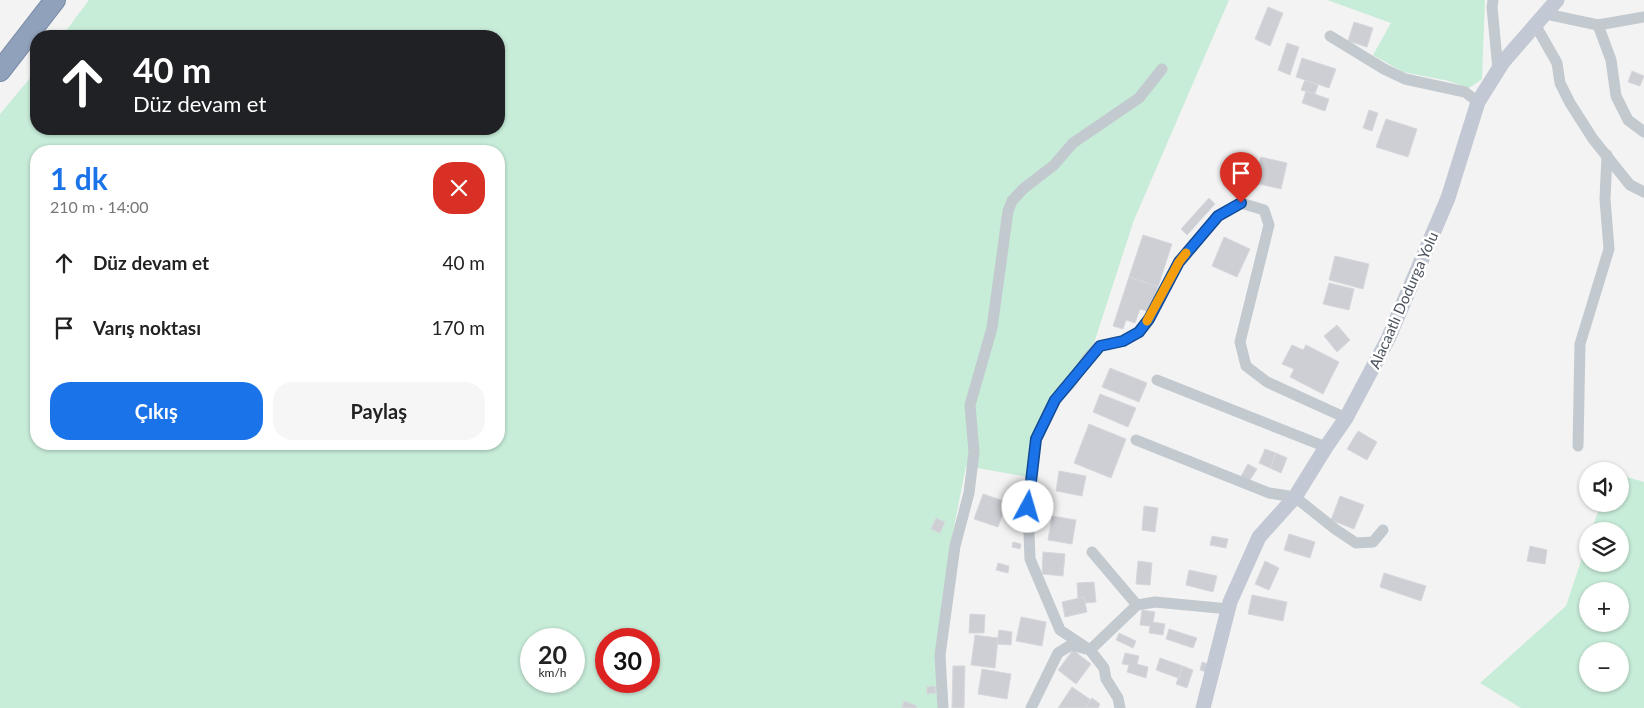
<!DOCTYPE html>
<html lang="tr">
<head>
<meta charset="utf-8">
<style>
	body { margin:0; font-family:Lato,sans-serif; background:#f6f6f6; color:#222; height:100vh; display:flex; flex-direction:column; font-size:19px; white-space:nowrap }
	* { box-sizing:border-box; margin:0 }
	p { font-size:16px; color:#767676 }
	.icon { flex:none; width:28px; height:28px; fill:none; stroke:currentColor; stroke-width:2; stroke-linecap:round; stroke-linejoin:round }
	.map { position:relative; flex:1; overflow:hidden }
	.side { position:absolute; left:30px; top:145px; width:475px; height:305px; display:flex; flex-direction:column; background:#fff; border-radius:20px; box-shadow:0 1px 4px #0004 }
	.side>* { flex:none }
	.guide { position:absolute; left:30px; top:30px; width:475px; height:105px; border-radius:20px; box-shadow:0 1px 4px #0004; background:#202124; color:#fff; overflow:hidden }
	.fabs { position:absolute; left:1579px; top:462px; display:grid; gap:10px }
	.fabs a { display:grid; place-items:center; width:50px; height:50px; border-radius:50%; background:#fff; box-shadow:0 1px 4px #0004; font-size:25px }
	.speed { position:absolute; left:520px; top:628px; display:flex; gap:10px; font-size:25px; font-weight:700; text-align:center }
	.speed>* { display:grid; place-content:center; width:65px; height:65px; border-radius:50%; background:#fff; box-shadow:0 1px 4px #0004; line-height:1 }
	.speed small { font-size:12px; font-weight:400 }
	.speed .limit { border:8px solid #d22; background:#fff; color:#111 }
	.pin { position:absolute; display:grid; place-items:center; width:42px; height:42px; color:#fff; margin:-51px -21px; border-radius:50% 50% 50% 0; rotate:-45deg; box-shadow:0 0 5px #0007 }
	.pin .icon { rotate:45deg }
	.me { position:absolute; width:55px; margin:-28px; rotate:6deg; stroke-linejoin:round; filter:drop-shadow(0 0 4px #0008) }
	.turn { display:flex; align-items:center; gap:18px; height:105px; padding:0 20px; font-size:22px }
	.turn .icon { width:65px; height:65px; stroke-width:2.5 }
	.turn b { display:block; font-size:35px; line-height:42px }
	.round { display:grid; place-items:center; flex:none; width:52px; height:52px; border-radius:20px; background:#f6f6f6 }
	.head { display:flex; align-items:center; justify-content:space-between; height:85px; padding:0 20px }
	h1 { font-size:30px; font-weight:700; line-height:38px; color:#1a73e8 }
	.button { display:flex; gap:10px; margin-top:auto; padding:10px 20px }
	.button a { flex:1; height:58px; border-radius:20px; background:#1a73e8; color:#fff; font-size:20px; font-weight:700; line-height:58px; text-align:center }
	.button a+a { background:#f6f6f6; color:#222 }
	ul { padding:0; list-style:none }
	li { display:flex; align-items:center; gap:15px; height:65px; padding:0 20px }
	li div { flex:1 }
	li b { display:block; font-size:19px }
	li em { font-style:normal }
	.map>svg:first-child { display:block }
	.green { fill:#c7ecd8; fill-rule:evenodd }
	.building { fill:#cdcfd4; stroke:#d7d8dd }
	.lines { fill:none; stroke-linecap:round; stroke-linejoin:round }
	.highway-casing { stroke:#7b8ca7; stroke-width:22 }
	.street { stroke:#c2c9cf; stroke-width:11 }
	.secondary { stroke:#c3c9d4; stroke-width:15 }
	.highway { stroke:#90a1bb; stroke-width:20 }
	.route-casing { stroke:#114b97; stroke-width:12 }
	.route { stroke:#1a73e8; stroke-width:9 }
	.slow { stroke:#f59e0b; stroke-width:9 }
	.labels { text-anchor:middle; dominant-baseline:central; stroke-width:5; stroke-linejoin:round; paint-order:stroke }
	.street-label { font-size:15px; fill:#4c545e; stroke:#fff }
</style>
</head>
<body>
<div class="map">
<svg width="1644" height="708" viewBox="0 0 1644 708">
	<rect width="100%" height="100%" fill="#f4f3f3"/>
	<!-- green -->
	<g class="green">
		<path d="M89 0H1229L1134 220 1094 343 1046 407 1028 477 966 466 952 537 939 708H0V114L36 71V129H499V36H62ZM36 151H499V444H36ZM531 639H574V681H531ZM606 639H649V681H606Z"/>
		<polygon points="1327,0 1485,0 1482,79 1469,88 1449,81 1403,72 1373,55 1391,23"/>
		<path d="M1620 475 1644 482V708H1521L1480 683 1566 606 1587 543 1588 564H1620V531H1591L1601 504H1620ZM1588 591H1620V624H1588ZM1620 651V684H1588V651Z"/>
	</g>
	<!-- building -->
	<g class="building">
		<polygon points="1268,7 1283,13 1270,46 1255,39"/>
		<polygon points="1354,22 1373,28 1367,47 1348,41"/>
		<polygon points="1287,43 1299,47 1290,75 1278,70"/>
		<polygon points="1302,58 1336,69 1329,88 1296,77"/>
		<polygon points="1632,71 1644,76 1640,86 1628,82"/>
		<polygon points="1305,80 1318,85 1315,94 1301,90"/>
		<polygon points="1306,91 1329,99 1325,111 1302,103"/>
		<polygon points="1369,110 1378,113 1372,131 1363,128"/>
		<polygon points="1386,119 1417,129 1408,157 1376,147"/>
		<polygon points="1261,157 1287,163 1281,189 1255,183"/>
		<polygon points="1209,198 1215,204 1187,235 1181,229"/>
		<polygon points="1143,235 1172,244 1158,287 1129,277"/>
		<polygon points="1224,237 1250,249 1237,277 1212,266"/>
		<polygon points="1335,256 1369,264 1363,289 1329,280"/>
		<polygon points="1129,277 1158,287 1150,312 1140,309 1135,323 1126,320 1123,329 1113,326"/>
		<polygon points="1329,283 1354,289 1349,310 1323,304"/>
		<polygon points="1337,325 1350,340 1337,352 1324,336"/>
		<polygon points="1292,345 1303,350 1306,345 1339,362 1323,394 1290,377 1294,369 1282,364"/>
		<polygon points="1110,368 1147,383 1139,402 1102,387"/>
		<polygon points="1100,394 1136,408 1128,427 1093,412"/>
		<polygon points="1089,424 1126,439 1111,478 1074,463"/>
		<polygon points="1358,431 1377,442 1367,460 1347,449"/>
		<polygon points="1265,449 1276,453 1270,468 1259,463"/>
		<polygon points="1276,453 1287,458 1281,473 1270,468"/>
		<polygon points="1248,464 1257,469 1248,483 1240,478"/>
		<polygon points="1059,471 1086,476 1082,496 1056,491"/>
		<polygon points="983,494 1007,502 998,527 974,519"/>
		<polygon points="1340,496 1364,505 1354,529 1331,520"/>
		<polygon points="1144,506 1158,508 1155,532 1142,530"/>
		<polygon points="1052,516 1076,520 1072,544 1048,540"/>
		<polygon points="936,518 945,522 940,533 931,529"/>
		<polygon points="1289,534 1315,542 1310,558 1284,550"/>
		<polygon points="1212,536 1228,539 1226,548 1210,545"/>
		<polygon points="1013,542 1021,544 1020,549 1012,547"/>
		<polygon points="1530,546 1547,550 1545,564 1527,561"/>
		<polygon points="1043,552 1065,554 1063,576 1042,574"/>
		<polygon points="1138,561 1152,563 1150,585 1136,584"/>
		<polygon points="1265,561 1279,568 1269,590 1255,584"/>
		<polygon points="998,563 1009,566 1008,573 996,570"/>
		<polygon points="1189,570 1217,576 1213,592 1186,585"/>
		<polygon points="1384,573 1426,586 1421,601 1380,587"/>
		<polygon points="1094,582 1096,602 1085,603 1084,597 1078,599 1077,583"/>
		<polygon points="1252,595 1287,602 1283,621 1248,614"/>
		<polygon points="1084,597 1087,612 1065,617 1062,602"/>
		<polygon points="1142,610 1155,612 1153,622 1165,624 1163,635 1149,633 1150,626 1140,625"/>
		<polygon points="970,614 985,615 984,633 969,633"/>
		<polygon points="1021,617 1046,622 1042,646 1016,641"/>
		<polygon points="1169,629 1197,638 1193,648 1166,639"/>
		<polygon points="999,630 1012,632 1011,645 997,644"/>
		<polygon points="1119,633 1136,641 1133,648 1116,640"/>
		<polygon points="975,635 998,638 995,668 971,665"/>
		<polygon points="1073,650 1091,664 1076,684 1058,670"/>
		<polygon points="1125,653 1139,656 1137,664 1148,667 1146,678 1127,672 1129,665 1122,664"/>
		<polygon points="1160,658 1183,666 1178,678 1156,670"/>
		<polygon points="1202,662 1208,664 1206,672 1200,670"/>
		<polygon points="953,666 965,666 964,708 952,708"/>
		<polygon points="1183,666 1193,670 1187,688 1176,684"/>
		<polygon points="982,669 1011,674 1007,699 978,694"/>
		<polygon points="935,686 936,693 927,694 927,687"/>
		<polygon points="1072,687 1091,700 1085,708 1058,708"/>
		<polygon points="1092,698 1100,704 1098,708 1085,708"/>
		<polygon points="904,701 917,706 916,708 902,708"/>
	</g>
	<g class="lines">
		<!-- highway casing -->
		<g class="highway-casing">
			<polyline id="highway" points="0,71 55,0"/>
		</g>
		<!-- street -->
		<g class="street">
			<polyline points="1493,0 1492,7 1498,70"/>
			<polyline points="1546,14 1598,25 1644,17"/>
			<polyline points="1598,25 1611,60 1616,96 1628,120 1644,132"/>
			<polyline points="1536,26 1557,63 1560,83 1570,103 1593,139 1630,185 1644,192"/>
			<polyline points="1330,36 1384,69 1405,79 1465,92 1478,102"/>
			<polyline points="1157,380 1326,447"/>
			<polyline points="1136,440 1269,493 1295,497 1335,529 1356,543 1373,542 1383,530"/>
			<polyline points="1578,446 1580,344 1609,249 1605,199 1607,155"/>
			<polyline points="1092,552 1137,605"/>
			<polyline points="943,708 940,655 955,546 969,493 974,452 970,405 992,328 1008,211 1012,201 1023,189 1054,165 1073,143 1139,98 1162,69"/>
			<polyline points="1031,708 1058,653 1071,645 1090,650 1137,605 1155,602 1229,609"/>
			<polyline points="1120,708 1118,698 1106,679 1104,668 1090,650 1060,630 1030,559 1028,507 1036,439 1055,400 1070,384 1088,358 1099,346 1123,341 1139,332 1149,319 1179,262 1218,216 1241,203 1264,210 1269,225 1240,342 1246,366 1267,382 1346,418"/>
		</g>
		<!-- secondary -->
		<polyline class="secondary" points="1203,708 1230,602 1259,537 1295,497 1326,447 1346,418 1388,339 1448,198 1478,102 1503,62 1557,0"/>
		<!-- highway -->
		<use href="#highway" class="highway"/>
	</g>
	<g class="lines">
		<!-- route casing -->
		<g class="route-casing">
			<polyline id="route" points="1028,507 1036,439 1055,400 1100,346 1123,341 1139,332 1149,319 1179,262 1218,216 1241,203"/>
		</g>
		<!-- route -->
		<use href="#route" class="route"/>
		<!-- slow -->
		<polyline class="slow" points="1147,321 1179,262 1186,253"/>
	</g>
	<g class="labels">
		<!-- street labels -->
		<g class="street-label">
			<text transform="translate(1403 300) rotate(-66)">Alacaatlı Dodurga Yolu</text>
		</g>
	</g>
</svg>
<div class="fabs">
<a><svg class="icon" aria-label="sound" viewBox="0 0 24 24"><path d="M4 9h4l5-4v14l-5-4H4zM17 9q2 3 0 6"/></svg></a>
<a><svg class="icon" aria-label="layers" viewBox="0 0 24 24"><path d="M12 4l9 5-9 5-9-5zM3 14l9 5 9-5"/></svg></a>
<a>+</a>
<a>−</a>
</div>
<div class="speed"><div>20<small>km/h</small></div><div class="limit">30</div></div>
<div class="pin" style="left:1241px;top:203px;background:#d93025"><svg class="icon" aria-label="arrive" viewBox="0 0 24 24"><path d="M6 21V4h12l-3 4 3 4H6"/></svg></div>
<svg class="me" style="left:1028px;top:507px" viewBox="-20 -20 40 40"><circle r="19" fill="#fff"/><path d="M0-13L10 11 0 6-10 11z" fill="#1a73e8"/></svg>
<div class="guide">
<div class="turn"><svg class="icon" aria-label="ahead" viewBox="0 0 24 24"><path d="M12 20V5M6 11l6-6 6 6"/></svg><div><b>40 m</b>Düz devam et</div></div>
</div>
<section class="side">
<div class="head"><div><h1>1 dk</h1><p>210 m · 14:00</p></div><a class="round" style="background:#d93025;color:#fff"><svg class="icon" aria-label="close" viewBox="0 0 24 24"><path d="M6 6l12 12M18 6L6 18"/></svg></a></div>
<ul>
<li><svg class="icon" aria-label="ahead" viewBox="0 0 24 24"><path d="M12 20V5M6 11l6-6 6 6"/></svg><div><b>Düz devam et</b></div><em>40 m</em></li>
<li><svg class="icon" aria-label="arrive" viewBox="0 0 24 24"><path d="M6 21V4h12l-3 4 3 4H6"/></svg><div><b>Varış noktası</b></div><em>170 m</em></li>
</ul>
<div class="button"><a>Çıkış</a><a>Paylaş</a></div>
</section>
</div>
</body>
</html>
